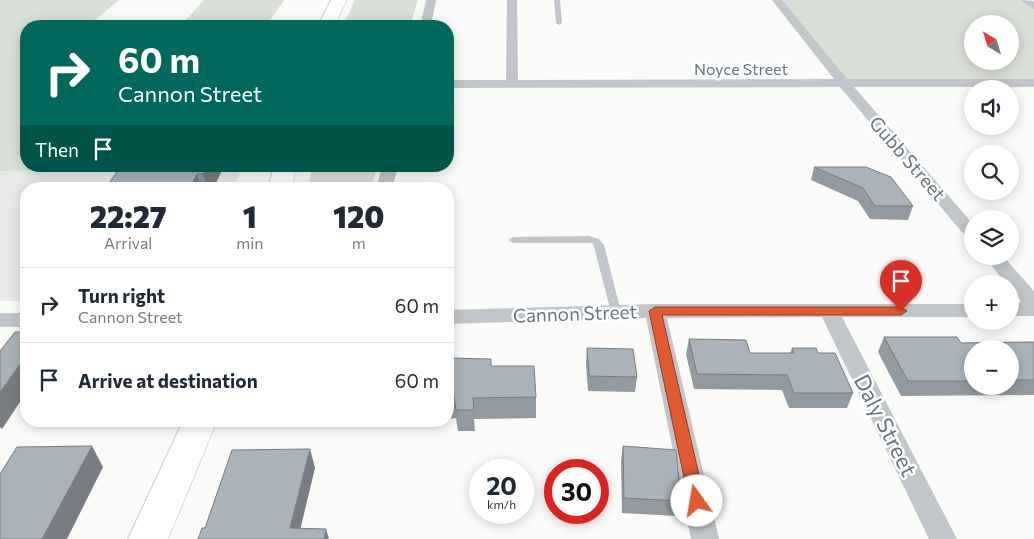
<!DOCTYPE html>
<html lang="en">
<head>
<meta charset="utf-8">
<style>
	body { margin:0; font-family:Commissioner,sans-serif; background:#f2f2f3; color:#1f2937; height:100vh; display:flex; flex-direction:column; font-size:19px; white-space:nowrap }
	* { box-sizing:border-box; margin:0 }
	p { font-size:16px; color:#747a83 }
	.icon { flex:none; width:28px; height:28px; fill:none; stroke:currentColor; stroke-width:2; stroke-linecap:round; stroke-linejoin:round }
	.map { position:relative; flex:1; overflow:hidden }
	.panel { position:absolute; left:20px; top:182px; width:434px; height:245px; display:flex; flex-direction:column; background:#fff; border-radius:20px; box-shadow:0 2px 12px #0003 }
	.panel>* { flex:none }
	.guide { position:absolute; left:20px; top:20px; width:434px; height:152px; border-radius:20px; box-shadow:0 2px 12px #0003; background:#00695c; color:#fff; overflow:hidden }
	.needle { width:32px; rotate:322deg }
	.fabs { position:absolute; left:964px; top:15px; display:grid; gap:10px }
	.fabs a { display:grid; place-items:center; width:55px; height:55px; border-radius:50%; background:#fff; box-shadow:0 2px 12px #0003; font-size:25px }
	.speed { position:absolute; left:469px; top:459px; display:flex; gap:10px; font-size:25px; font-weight:700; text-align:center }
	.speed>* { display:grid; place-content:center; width:65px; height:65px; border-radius:50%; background:#fff; box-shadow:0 2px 12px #0003; line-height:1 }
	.speed small { font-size:12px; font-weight:400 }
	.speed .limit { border:8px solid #d22; background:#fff; color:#111 }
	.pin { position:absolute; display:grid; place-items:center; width:42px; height:42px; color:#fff; margin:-51px -21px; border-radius:50% 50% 50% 0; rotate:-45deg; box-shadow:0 0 5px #0007 }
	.pin .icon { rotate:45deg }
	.me { position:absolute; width:55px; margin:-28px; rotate:347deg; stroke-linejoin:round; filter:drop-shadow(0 0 4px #0008) }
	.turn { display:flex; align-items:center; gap:18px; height:105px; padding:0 15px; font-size:22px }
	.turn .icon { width:65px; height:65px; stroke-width:2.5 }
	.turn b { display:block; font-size:35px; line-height:42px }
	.then { display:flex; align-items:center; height:48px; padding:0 15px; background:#0003; gap:10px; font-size:19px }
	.eta { display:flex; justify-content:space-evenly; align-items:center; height:85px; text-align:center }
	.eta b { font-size:30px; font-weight:800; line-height:35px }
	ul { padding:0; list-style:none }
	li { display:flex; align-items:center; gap:15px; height:75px; padding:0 15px; border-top:1px solid #e0e1e3 }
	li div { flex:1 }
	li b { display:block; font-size:19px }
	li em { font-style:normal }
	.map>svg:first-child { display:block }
	.built { fill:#e8e9e9 }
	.green { fill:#dadfd7; fill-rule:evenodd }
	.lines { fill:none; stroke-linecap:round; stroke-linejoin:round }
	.secondary-casing { stroke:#b6bbc0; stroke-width:1 }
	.lane { fill:#c1c6ca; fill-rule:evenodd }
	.street { fill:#c1c6ca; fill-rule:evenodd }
	.secondary { fill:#fff; fill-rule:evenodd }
	.wall { fill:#929a9f; fill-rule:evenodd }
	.shaded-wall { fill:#777d82 }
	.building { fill:#aab3b9; stroke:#777d82 }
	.route { fill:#e05b31; stroke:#923b20 }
	.labels { text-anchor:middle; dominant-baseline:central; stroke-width:5; stroke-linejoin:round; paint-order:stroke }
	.far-street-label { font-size:16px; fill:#657582; stroke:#fff }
	.street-label { font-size:19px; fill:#657582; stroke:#fff }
	.near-street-label { font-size:22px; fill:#657582; stroke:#fff }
</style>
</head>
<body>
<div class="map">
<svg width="1034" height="539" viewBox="0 0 1034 539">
	<rect width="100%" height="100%" fill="#fafaf8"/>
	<!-- built -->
	<polygon class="built" points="84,166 242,166 234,189 26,189 26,301 0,301 0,171 81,170"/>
	<!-- green -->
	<g class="green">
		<polygon points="0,0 119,0 88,26 26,26 26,166 84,166 81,170 0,171"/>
		<polygon points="204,0 284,0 266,26 180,26"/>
		<polygon points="355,0 418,0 410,26 343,26"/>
		<path d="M777 0H1025L1034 6V83L844 84ZM972 24H1010V61H972Z"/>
		<polygon points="312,166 377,166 371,189 308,189"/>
	</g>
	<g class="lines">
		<!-- secondary casing -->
		<g class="secondary-casing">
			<g id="secondary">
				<polygon points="331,0 347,0 334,26 318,26"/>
				<polygon points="274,166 296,166 292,189 268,189"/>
				<polygon points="183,421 217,421 168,539 128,539"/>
			</g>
		</g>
		<!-- lane -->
		<g class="lane">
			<polygon points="554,0 560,0 562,23 559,25 556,23"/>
			<polygon points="589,236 599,239 604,245 621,312 620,314 616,316 611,312 593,243 513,243 508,240 513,237"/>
		</g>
		<!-- street -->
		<g class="street">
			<polygon points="426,0 436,0 431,26 420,26"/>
			<polygon points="507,0 517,0 518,80 834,79 772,0 782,0 847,79 1034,79 1034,87 854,87 972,223 972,238 966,237 840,87 448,88 448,80 506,80"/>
			<polygon points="1020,0 1034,1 1034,9"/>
			<polygon points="382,166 398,166 392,189 376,189"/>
			<polygon points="984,256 1003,256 1034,291 1034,316 1010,316 1010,302 1022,302 1010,288 1010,284 1006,284"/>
			<polygon points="655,304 972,304 972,317 842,317 957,539 929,539 822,317 667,318 719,539 691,539 646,318 448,324 448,310"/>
			<rect x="0" y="313" width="26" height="14"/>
		</g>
		<!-- secondary -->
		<use href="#secondary" class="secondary"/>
	</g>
	<!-- wall -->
	<g class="wall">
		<polygon points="224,166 213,189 105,189"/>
		<polygon points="814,167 913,206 908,220 870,219 858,201 811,180"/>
		<path d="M884 337 961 343 1034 342V395L901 396 878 352ZM972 349H1010V386H972Z"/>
		<polygon points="689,339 750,353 790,353 792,348 818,353 853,393 847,408 789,408 782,390 694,389 686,354"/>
		<polygon points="587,348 637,377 635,392 588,391 586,363"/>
		<polygon points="448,362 491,366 536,397 536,418 474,419 475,431 458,431 456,418 448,419"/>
		<polygon points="623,446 681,501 677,516 622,513 621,461"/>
	</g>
	<!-- shaded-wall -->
	<g class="shaded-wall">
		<polygon points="207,166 224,166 213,189 207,189 203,174"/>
		<polygon points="197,174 202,189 189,189"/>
		<polygon points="26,356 26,393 2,429 0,427 0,392"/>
		<polygon points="92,446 103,467 67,539 42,539"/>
		<polygon points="310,449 315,468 298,539 290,528"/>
		<polygon points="326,529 329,539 324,539"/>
	</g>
	<!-- building -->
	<g class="building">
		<polygon points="121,166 207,166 203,174 197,174 189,189 105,189"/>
		<polygon points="814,167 866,167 891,177 913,206 875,206 863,188"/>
		<polygon points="15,332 26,332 26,356 0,392 0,351"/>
		<polygon points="884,337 957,337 961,343 1034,342 1034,380 1010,380 1010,349 972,349 972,381 908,381"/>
		<polygon points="689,339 746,340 750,353 794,353 792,348 816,348 818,353 835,353 853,393 794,393 787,375 697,374"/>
		<polygon points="587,348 633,349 637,377 589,376"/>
		<polygon points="449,358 491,359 491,366 534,366 536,397 473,398 474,410 456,410 454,397 448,398 448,362 449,362"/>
		<polygon points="92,446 42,539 0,539 0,474 17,447"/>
		<polygon points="623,446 676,450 681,501 624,498"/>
		<polygon points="310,449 290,528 326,529 324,539 198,539 202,528 205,528 232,450"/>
	</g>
	<!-- route -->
	<polygon class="route" points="655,307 901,307 907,311 901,315 662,315 705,501 703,506 697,508 691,506 689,501 649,311"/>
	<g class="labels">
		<!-- far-street labels -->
		<g class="far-street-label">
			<text x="741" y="68">Noyce Street</text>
		</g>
		<!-- street labels -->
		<g class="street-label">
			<text transform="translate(908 158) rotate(49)">Gubb Street</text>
			<text transform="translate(575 313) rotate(-2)">Cannon Street</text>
		</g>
		<!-- near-street labels -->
		<g class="near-street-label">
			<text transform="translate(886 425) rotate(63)">Daly Street</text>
		</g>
	</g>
</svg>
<div class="fabs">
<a><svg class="needle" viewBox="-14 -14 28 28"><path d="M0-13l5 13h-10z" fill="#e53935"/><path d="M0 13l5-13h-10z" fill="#747a83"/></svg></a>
<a><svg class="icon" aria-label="sound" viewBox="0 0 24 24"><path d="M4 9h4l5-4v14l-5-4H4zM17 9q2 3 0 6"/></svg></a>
<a><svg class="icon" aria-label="search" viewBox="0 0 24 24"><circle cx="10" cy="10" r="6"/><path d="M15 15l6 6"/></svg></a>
<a><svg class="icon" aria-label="layers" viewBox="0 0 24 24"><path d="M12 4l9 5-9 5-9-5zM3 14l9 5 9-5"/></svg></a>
<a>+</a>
<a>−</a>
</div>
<div class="speed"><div>20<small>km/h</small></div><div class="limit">30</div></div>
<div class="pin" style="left:901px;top:311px;background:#d93025"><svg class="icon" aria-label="arrive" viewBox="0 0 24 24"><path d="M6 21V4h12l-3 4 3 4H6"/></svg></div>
<svg class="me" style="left:697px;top:501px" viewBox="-20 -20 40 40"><circle r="19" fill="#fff"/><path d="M0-13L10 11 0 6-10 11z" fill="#e05b31"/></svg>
<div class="guide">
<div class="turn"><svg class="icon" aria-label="right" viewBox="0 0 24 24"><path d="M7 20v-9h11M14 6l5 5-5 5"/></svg><div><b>60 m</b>Cannon Street</div></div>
<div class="then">Then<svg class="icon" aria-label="arrive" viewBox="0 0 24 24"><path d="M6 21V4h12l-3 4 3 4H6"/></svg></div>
</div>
<section class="panel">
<div class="eta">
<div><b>22:27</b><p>Arrival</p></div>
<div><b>1</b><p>min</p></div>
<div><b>120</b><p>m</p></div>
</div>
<ul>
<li><svg class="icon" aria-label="right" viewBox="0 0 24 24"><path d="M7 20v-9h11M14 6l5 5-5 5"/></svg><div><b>Turn right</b><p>Cannon Street</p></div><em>60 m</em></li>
<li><svg class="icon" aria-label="arrive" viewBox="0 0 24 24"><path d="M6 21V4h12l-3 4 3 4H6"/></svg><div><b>Arrive at destination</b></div><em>60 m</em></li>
</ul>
</section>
</div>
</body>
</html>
